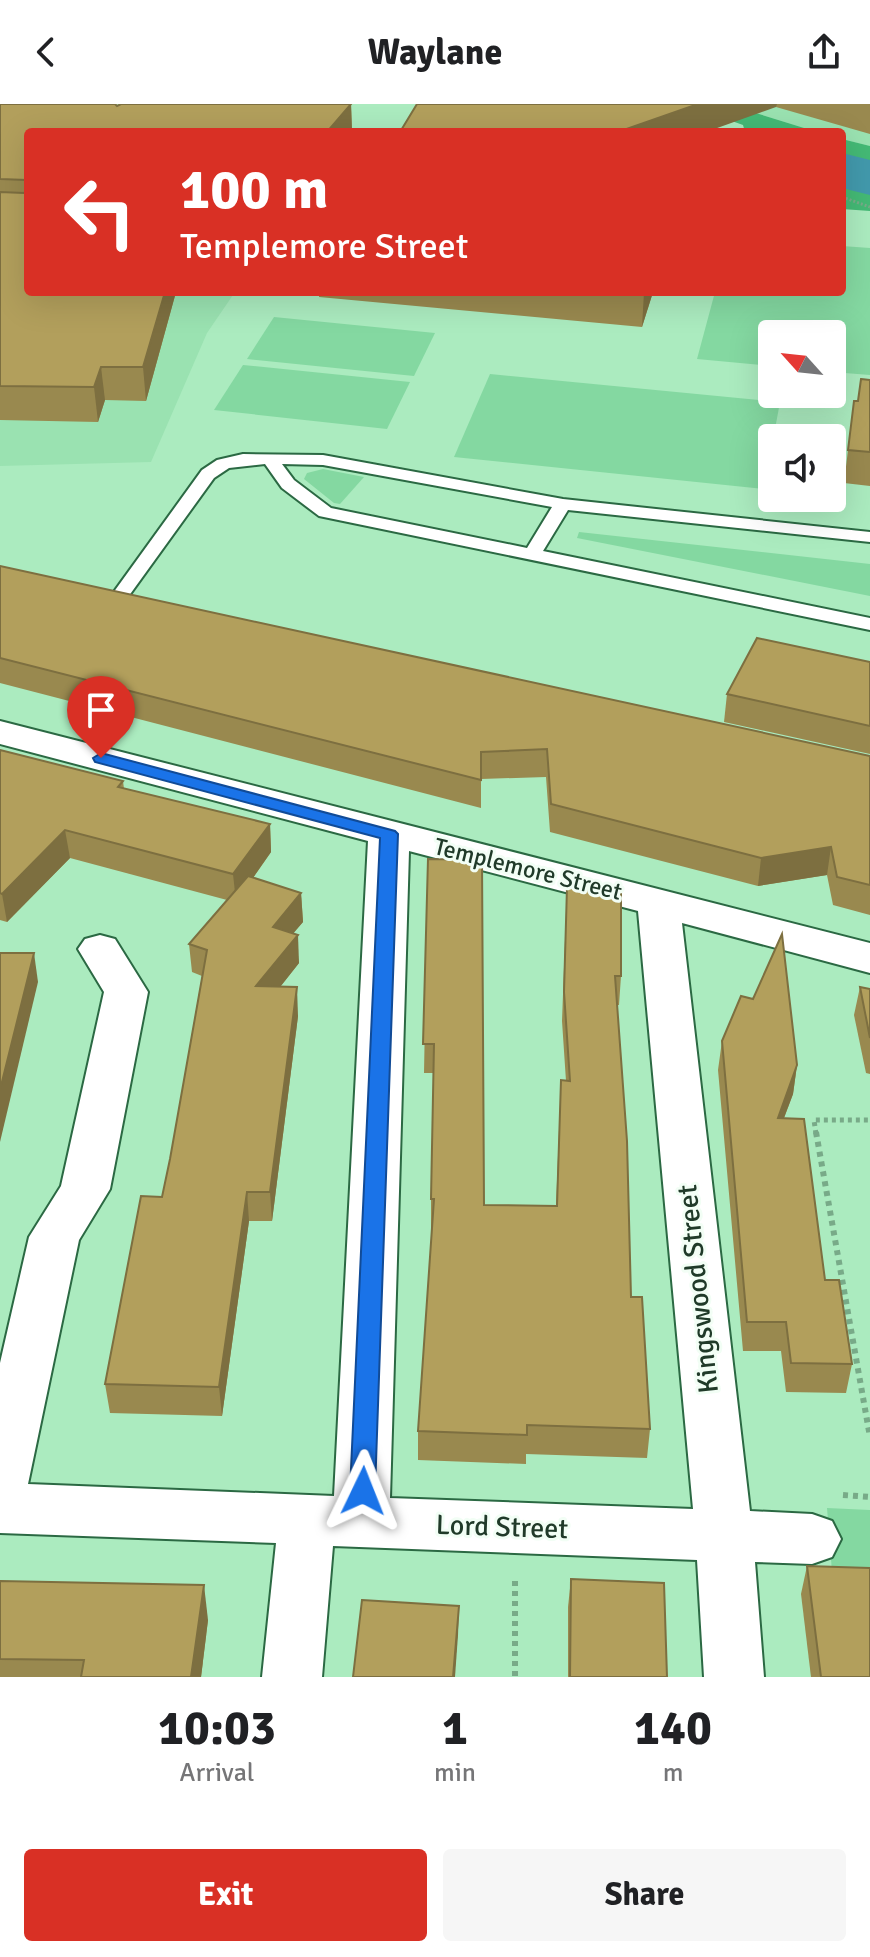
<!DOCTYPE html>
<html lang="en">
<head>
<meta charset="utf-8">
<style>
	body { margin:0; font-family:Signika,sans-serif; background:#f6f6f6; color:#202124; height:100vh; display:flex; flex-direction:column; font-size:30px; white-space:nowrap }
	* { box-sizing:border-box; margin:0 }
	p { font-size:26px; color:#757577 }
	.icon { flex:none; width:44px; height:44px; fill:none; stroke:currentColor; stroke-width:2; stroke-linecap:round; stroke-linejoin:round }
	.map { position:relative; height:1573px; overflow:hidden }
	.side { display:flex; flex-direction:column; background:#fff; flex:1 }
	.side>* { flex:none }
	.banner { position:absolute; left:24px; top:24px; width:822px; height:168px; border-radius:8px; box-shadow:0 8px 32px #0002; background:#d93025; color:#fff; overflow:hidden }
	.needle { width:52px; rotate:297deg }
	.buttons { position:absolute; left:758px; top:216px; display:grid; gap:16px }
	.buttons a { display:grid; place-items:center; width:88px; height:88px; border-radius:8px; background:#fff; box-shadow:0 8px 32px #0002; font-size:40px }
	.pin { position:absolute; display:grid; place-items:center; width:68px; height:68px; color:#fff; margin:-82px -34px; border-radius:50% 50% 50% 0; rotate:-45deg; box-shadow:0 0 8px #0007 }
	.pin .icon { rotate:45deg }
	.me { position:absolute; width:88px; margin:-44px; rotate:2deg; stroke-linejoin:round; filter:drop-shadow(0 0 6px #0008) }
	.turn { display:flex; align-items:center; gap:28px; height:168px; padding:0 24px; font-size:36px }
	.turn .icon { width:104px; height:104px; stroke-width:2.5 }
	.turn b { display:block; font-size:56px; line-height:68px }
	.eta { display:flex; justify-content:space-evenly; align-items:center; height:136px; text-align:center }
	.eta b { font-size:48px; font-weight:700; line-height:56px }
	.primary-button { display:flex; gap:16px; margin-top:auto; padding:16px 24px }
	.primary-button a { flex:1; height:92px; border-radius:8px; background:#d93025; color:#fff; font-size:32px; font-weight:700; line-height:92px; text-align:center }
	.primary-button a+a { background:#f6f6f6; color:#202124 }
	header { display:flex; justify-content:space-between; align-items:center; height:104px; padding:0 24px; background:#fff; font-size:36px; font-weight:700 }
	.map>svg:first-child { display:block }
	.built { fill:#9ae2b1 }
	.green { fill:#84d8a1 }
	.forest { fill:#44b975 }
	.lines { fill:none; stroke-linecap:round; stroke-linejoin:round }
	.river { fill:#4299ac; fill-rule:evenodd }
	.lane-casing { stroke:#2b6943; stroke-width:4 }
	.street-casing { stroke:#2b6943; stroke-width:4 }
	.path-far2 { stroke:#78aa88; stroke-width:3; stroke-dasharray:2 2; stroke-linecap:butt }
	.path-far1 { stroke:#78aa88; stroke-width:5; stroke-dasharray:4 4; stroke-linecap:butt }
	.path { stroke:#78aa88; stroke-width:6; stroke-dasharray:5 5; stroke-linecap:butt }
	.lane { fill:#fff; fill-rule:evenodd }
	.street { fill:#fff; fill-rule:evenodd }
	.wall { fill:#99894f }
	.shaded-wall { fill:#7d6f40 }
	.building { fill:#b29f5c; stroke:#7d6f40; stroke-width:2 }
	.route { fill:#1a73e8; stroke:#114b97; stroke-width:2 }
	.labels { text-anchor:middle; dominant-baseline:central; stroke-width:6; stroke-linejoin:round; paint-order:stroke }
	.street-label { font-size:24px; fill:#203a29; stroke:#f2fef5 }
	.near-street-label { font-size:28px; fill:#203a29; stroke:#f2fef5 }
</style>
</head>
<body>
<header><svg class="icon" aria-label="back" viewBox="0 0 24 24"><path d="M15 5l-7 7 7 7"/></svg>Waylane<svg class="icon" aria-label="share" viewBox="0 0 24 24"><path d="M12 15V3M7 8l5-5 5 5M5 13v7h14v-7"/></svg></header>
<div class="map">
<svg width="870" height="1573" viewBox="0 0 870 1573">
	<rect width="100%" height="100%" fill="#abebbf"/>
	<!-- built -->
	<g class="built">
		<polygon points="727,0 870,0 870,42 842,35 842,28 817,28"/>
		<polygon points="0,97 28,188 235,188 207,229 151,358 0,362"/>
	</g>
	<!-- green -->
	<g class="green">
		<polygon points="842,142 870,144 870,271 832,268 832,230 772,230 772,262 697,255 715,188 842,188"/>
		<polygon points="274,213 435,229 414,272 247,255"/>
		<polygon points="243,261 410,278 387,325 214,306"/>
		<polygon points="490,270 780,298 764,385 454,353"/>
		<polygon points="323,365 364,373 340,400 334,399 304,375 307,369"/>
		<polygon points="579,428 870,460 870,492 577,434"/>
		<polygon points="827,1404 870,1406 870,1470 832,1468"/>
	</g>
	<!-- forest -->
	<g class="forest">
		<polygon points="684,0 727,0 817,28 745,28 743,21"/>
		<polygon points="842,35 870,42 870,107 842,105"/>
	</g>
	<g class="lines">
		<!-- river -->
		<polygon class="river" points="842,49 870,56 870,91 842,84"/>
		<!-- lane casing -->
		<g class="lane-casing">
			<path id="lane" d="M243 350 323 351 563 395 870 428V438L568 406 543 447 870 514V526L319 412 282 384 265 360 229 364 214 374 123 500H111L108 496 202 366 217 356ZM282 360 323 361 552 403 527 444 331 404 294 376Z"/>
		</g>
		<!-- street casing -->
		<g class="street-casing">
			<path id="street" d="M0 617 870 839V869L682 819 750 1407 812 1410 832 1417 841 1435 832 1453 812 1460 755 1458 764 1573H704L697 1456 333 1442 322 1573H262L276 1439 0 1429V1259L29 1133 61 1082 104 888 78 845 85 835 100 831 115 835 148 888 110 1085 79 1136 28 1380 334 1392 368 737 0 640ZM409 747 638 807 693 1405 390 1394Z"/>
		</g>
		<!-- path-far2 -->
		<polyline class="path-far2" points="842,93 870,103"/>
		<!-- path-far1 -->
		<polyline class="path-far1" points="816,1030 814,1016 870,1016"/>
		<!-- path -->
		<g class="path">
			<polyline points="816,1028 870,1333"/>
			<polyline points="843,1391 870,1393"/>
			<polyline points="515,1477 515,1573"/>
		</g>
		<!-- lane -->
		<use href="#lane" class="lane"/>
		<!-- street -->
		<use href="#street" class="street"/>
	</g>
	<!-- wall -->
	<g class="wall">
		<polygon points="0,0 117,2 351,0 352,28 28,28 176,188 146,297 105,296 98,318 0,316"/>
		<polygon points="417,0 870,0 870,30 776,3"/>
		<polygon points="319,188 653,188 642,223 319,193"/>
		<polygon points="870,276 870,382 844,379 854,297 858,297"/>
		<polygon points="0,462 870,652 870,811 833,801 827,771 758,782 550,728 546,673 481,675 481,704 0,579"/>
		<polygon points="870,558 870,650 724,618 727,590"/>
		<polygon points="0,646 123,677 124,685 270,720 271,748 253,774 301,789 303,818 293,829 299,859 280,883 298,912 272,1117 249,1117 222,1312 110,1309 105,1280 162,1093 170,1055 202,872 192,868 189,840 227,796 70,754 7,818 0,816"/>
		<polygon points="428,755 484,1101 556,1102 561,976 566,977 562,917 567,783 621,872 619,901 617,901 631,1193 650,1325 647,1354 526,1350 526,1360 418,1356 418,1327 432,1124 431,1124 431,1095 434,969 424,969"/>
		<polygon points="860,883 870,885 870,970 866,969 854,911"/>
		<polygon points="722,937 797,961 793,990 784,1014 825,1176 852,1260 846,1289 786,1288 781,1247 743,1247 718,966"/>
		<polygon points="807,1462 870,1573 811,1573 801,1490"/>
		<polygon points="571,1475 667,1573 568,1573 568,1503"/>
		<polygon points="0,1477 208,1516 201,1573 0,1573"/>
	</g>
	<!-- shaded-wall -->
	<g class="shaded-wall">
		<polygon points="351,0 352,28 327,28"/>
		<polygon points="698,0 777,0 776,3 706,28 618,28"/>
		<polygon points="165,188 176,188 146,297 143,263"/>
		<polygon points="644,188 653,188 642,223"/>
		<polygon points="101,263 105,296 98,318 94,283"/>
		<polygon points="270,720 271,748 236,798 233,770"/>
		<polygon points="65,726 70,754 7,818 2,790"/>
		<polygon points="831,743 827,771 758,782 761,754"/>
		<polygon points="301,789 303,818 275,851 273,823"/>
		<polygon points="298,831 299,859 258,911 256,882"/>
		<polygon points="34,849 38,878 0,1038 0,986"/>
		<polygon points="297,883 298,912 272,1117 270,1088"/>
		<polygon points="797,961 793,990 773,1043 778,1014"/>
		<polygon points="247,1088 249,1117 222,1312 219,1283"/>
		<polygon points="204,1481 208,1516 201,1573 191,1573"/>
		<polygon points="459,1502 458,1531 455,1573 453,1573"/>
	</g>
	<!-- building -->
	<g class="building">
		<polygon points="0,0 115,0 117,2 121,0 351,0 327,28 28,28 28,188 165,188 143,263 101,263 94,283 0,282 0,88 24,89 27,86 26,76 0,75"/>
		<polygon points="417,0 698,0 618,28 400,28"/>
		<polygon points="861,275 870,276 870,348 848,346 854,297 858,297"/>
		<polygon points="0,462 870,652 870,781 837,773 831,743 761,754 551,700 547,645 481,648 481,676 0,554"/>
		<polygon points="757,534 870,558 870,622 727,590"/>
		<polygon points="0,646 123,677 118,683 270,720 233,770 65,726 2,790 0,789"/>
		<polygon points="428,755 482,756 484,1101 557,1102 561,976 570,977 564,888 567,783 621,785 621,872 615,872 627,1037 631,1193 642,1193 650,1325 527,1321 527,1331 418,1327 434,1095 431,1095 434,940 423,940"/>
		<polygon points="248,772 301,789 273,823 298,831 256,882 297,883 270,1088 247,1088 219,1283 105,1280 141,1092 162,1093 170,1055 207,846 189,840"/>
		<polygon points="782,830 797,961 778,1014 804,1015 825,1176 839,1176 852,1260 791,1259 786,1218 747,1218 722,937 741,892 753,895"/>
		<polygon points="0,849 34,849 0,986"/>
		<polygon points="860,883 870,885 870,934"/>
		<polygon points="807,1462 870,1464 870,1573 821,1573"/>
		<polygon points="571,1475 664,1479 667,1573 570,1573"/>
		<polygon points="0,1477 204,1481 191,1573 81,1573 84,1556 0,1555"/>
		<polygon points="362,1496 459,1502 453,1573 353,1573"/>
	</g>
	<!-- route -->
	<polygon class="route" points="101,649 395,727 398,730 375,1387 371,1394 363,1397 354,1394 350,1387 380,734 95,658 93,654"/>
	<g class="labels">
		<!-- street labels -->
		<g class="street-label">
			<text transform="translate(528 765) rotate(14)">Templemore Street</text>
		</g>
		<!-- near-street labels -->
		<g class="near-street-label">
			<text transform="translate(698 1185) rotate(-96)">Kingswood Street</text>
			<text transform="translate(502 1423) rotate(2)">Lord Street</text>
		</g>
	</g>
</svg>
<div class="buttons">
<a><svg class="needle" viewBox="-14 -14 28 28"><path d="M0-13l5 13h-10z" fill="#e53935"/><path d="M0 13l5-13h-10z" fill="#757577"/></svg></a>
<a><svg class="icon" aria-label="sound" viewBox="0 0 24 24"><path d="M4 9h4l5-4v14l-5-4H4zM17 9q2 3 0 6"/></svg></a>
</div>
<div class="pin" style="left:101px;top:654px;background:#d93025"><svg class="icon" aria-label="arrive" viewBox="0 0 24 24"><path d="M6 21V4h12l-3 4 3 4H6"/></svg></div>
<svg class="me" style="left:363px;top:1387px" viewBox="-20 -20 40 40"><path d="M0-17L14 15 0 8-14 15z" fill="#1a73e8" stroke="#fff" stroke-width="4"/></svg>
<div class="banner">
<div class="turn"><svg class="icon" aria-label="left" viewBox="0 0 24 24"><path d="M17 20v-9H6M10 6l-5 5 5 5"/></svg><div><b>100 m</b>Templemore Street</div></div>
</div>
</div>
<section class="side">
<div class="eta">
<div><b>10:03</b><p>Arrival</p></div>
<div><b>1</b><p>min</p></div>
<div><b>140</b><p>m</p></div>
</div>
<div class="primary-button"><a>Exit</a><a>Share</a></div>
</section>
</body>
</html>
